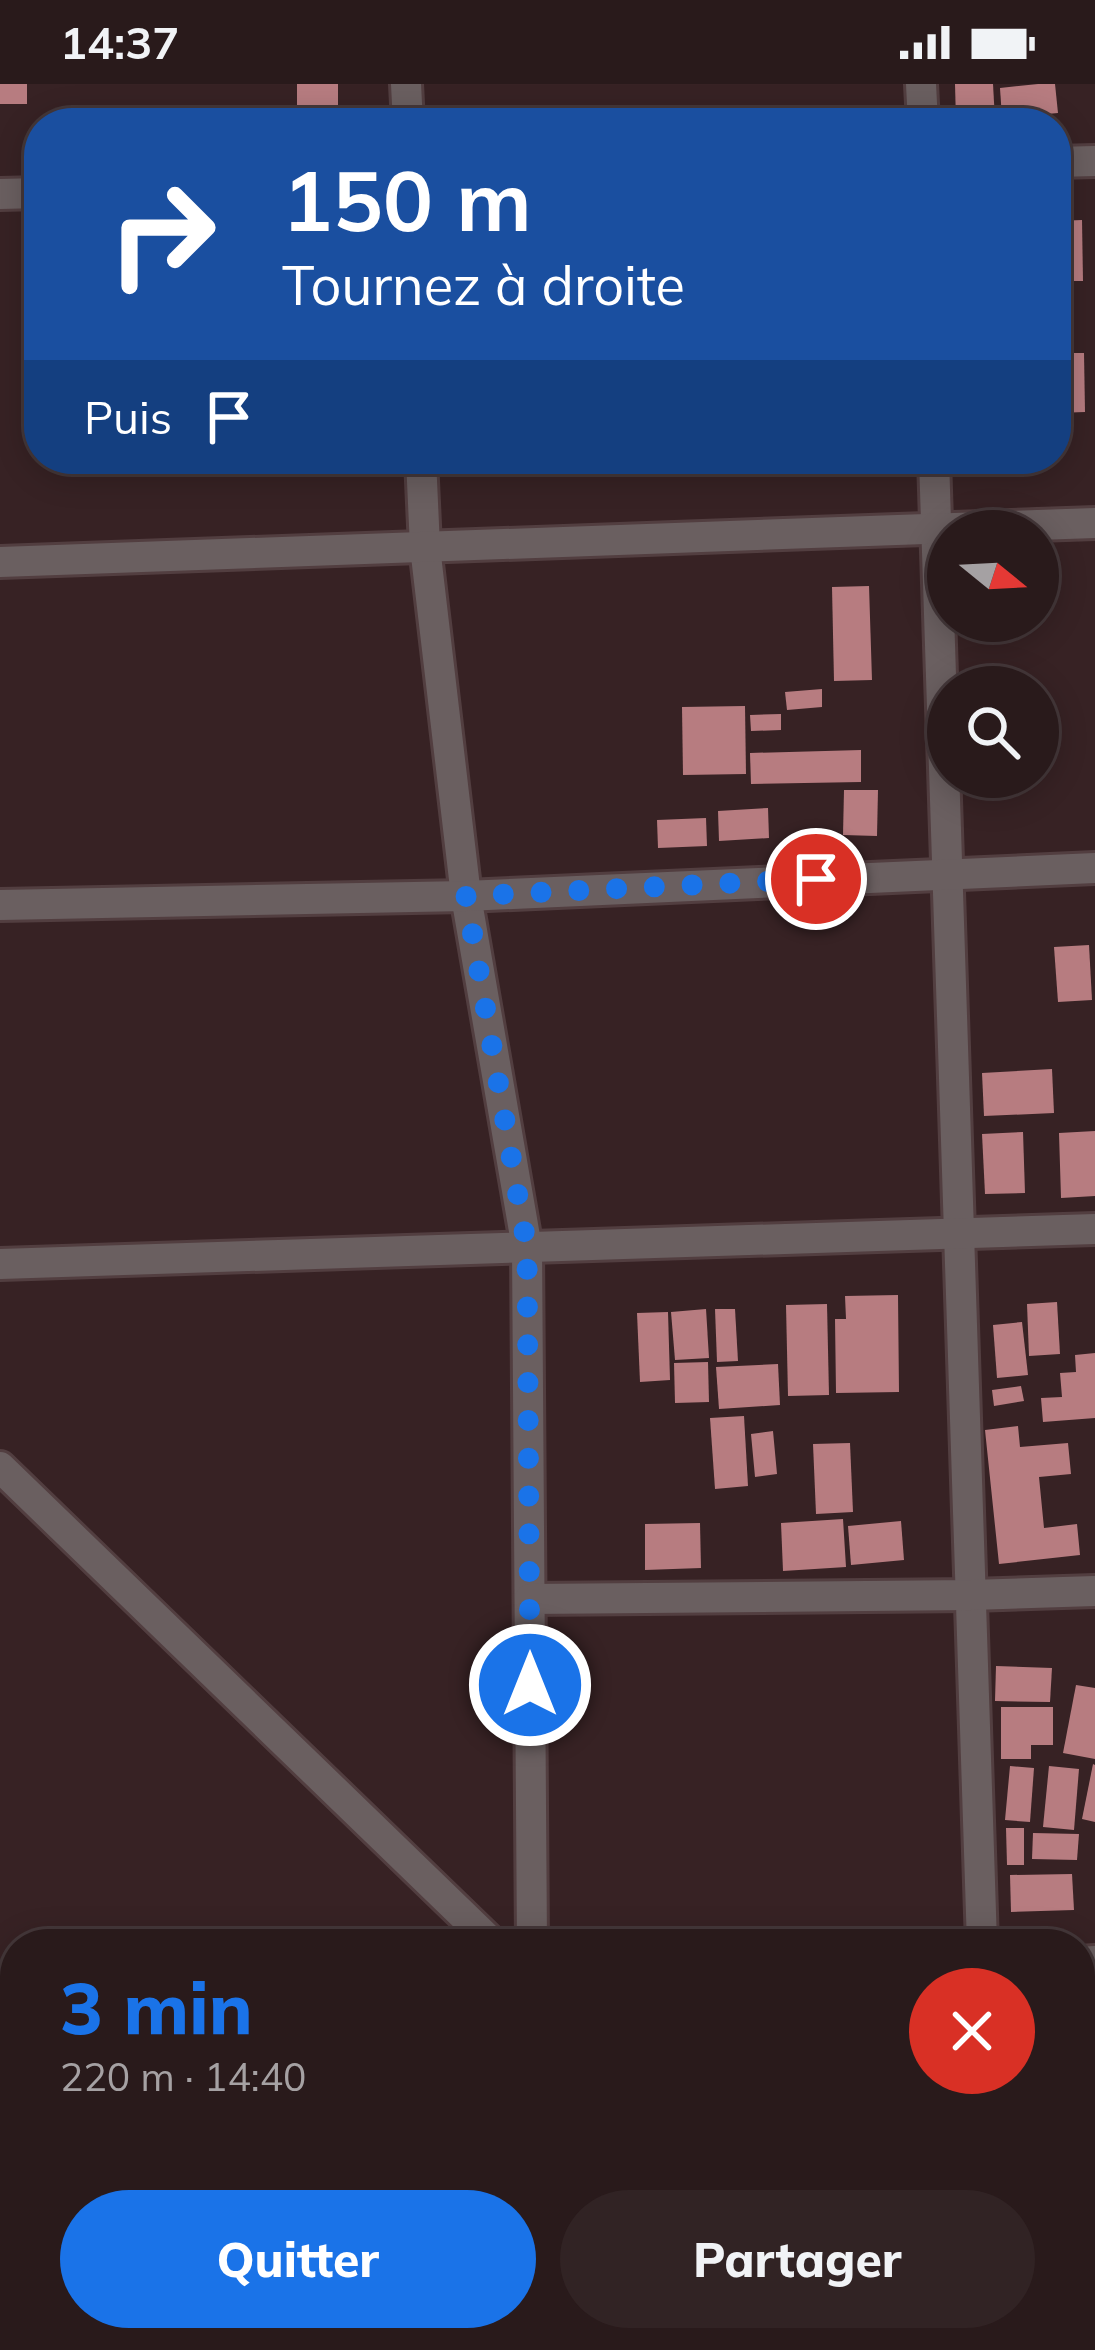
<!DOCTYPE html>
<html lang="fr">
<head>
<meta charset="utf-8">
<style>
	body { margin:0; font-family:Mulish,sans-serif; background:#312324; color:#f1f3f6; height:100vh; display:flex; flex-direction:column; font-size:45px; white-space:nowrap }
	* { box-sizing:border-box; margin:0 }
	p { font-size:39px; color:#a5a1a3 }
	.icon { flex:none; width:66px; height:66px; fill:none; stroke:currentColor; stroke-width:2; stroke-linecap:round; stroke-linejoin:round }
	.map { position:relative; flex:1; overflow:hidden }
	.sheet { position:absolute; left:0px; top:1845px; width:1095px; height:423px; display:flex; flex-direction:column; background:#291a1b; border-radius:48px 48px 0 0; box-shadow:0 6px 30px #0003,0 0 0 3px #45383a }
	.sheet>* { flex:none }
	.banner { position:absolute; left:24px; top:24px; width:1047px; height:366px; border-radius:48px; box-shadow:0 6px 30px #0003,0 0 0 3px #45383a; background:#1a4fa0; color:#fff; overflow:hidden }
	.needle { width:78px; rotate:108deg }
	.controls { position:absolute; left:927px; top:426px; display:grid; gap:24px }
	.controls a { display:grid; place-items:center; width:132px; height:132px; border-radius:50%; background:#291a1b; box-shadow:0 6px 30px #0003,0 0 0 3px #45383a; font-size:60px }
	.pin { position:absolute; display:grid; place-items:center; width:102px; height:102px; color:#fff; margin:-51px; border:6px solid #fff; border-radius:50%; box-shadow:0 3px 12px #0007 }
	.me { position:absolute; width:132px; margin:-66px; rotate:0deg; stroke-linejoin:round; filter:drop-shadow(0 0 9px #0008) }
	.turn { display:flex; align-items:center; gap:42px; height:252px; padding:0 60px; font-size:54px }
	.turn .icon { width:156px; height:156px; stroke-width:2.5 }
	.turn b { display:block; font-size:84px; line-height:102px }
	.then { display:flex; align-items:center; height:114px; padding:0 60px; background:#0003; gap:24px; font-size:45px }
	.round { display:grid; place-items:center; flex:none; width:126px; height:126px; border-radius:63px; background:#312324 }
	.head { display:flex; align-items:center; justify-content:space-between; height:204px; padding:0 60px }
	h1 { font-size:72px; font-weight:800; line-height:90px; color:#1a73e8 }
	.button { display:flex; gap:24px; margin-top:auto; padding:24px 60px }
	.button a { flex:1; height:138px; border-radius:72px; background:#1a73e8; color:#fff; font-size:48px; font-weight:800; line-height:138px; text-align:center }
	.button a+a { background:#312324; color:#f1f3f6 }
	.status { display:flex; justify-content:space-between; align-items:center; height:84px; padding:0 60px; background:#291a1b; direction:ltr }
	.status svg { height:33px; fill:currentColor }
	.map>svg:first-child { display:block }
	.building { fill:#b77c80 }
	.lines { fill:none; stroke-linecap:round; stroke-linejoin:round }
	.street-casing { stroke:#523e40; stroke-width:36 }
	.street { stroke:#6a5f60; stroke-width:30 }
	.route { stroke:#1a73e8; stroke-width:21; stroke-dasharray:0 37.8 }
</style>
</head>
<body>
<div class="status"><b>14:37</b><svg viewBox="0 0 49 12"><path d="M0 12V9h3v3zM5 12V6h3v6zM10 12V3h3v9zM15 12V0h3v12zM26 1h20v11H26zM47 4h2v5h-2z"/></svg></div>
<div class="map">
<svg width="1095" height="2266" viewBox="0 0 1095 2266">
	<rect width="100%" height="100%" fill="#372224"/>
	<!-- building -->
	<g class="building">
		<rect x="0" y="0" width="27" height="20"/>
		<rect x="297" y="0" width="41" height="39"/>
		<polygon points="955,0 993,0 995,36 956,37"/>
		<polygon points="1038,0 1055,0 1058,29 1002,34 1000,4"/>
		<polygon points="1082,136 1083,197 1056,197 1056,137"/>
		<polygon points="1056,269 1084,269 1085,328 1056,329"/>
		<polygon points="662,375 738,375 737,386 662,386"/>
		<polygon points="744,375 780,375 780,387 745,388"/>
		<polygon points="802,375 875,375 876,387 802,392"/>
		<polygon points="869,502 872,596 834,597 832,503"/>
		<polygon points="822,605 822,623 787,626 785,608"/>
		<polygon points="745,622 746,690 683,691 682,623"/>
		<polygon points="781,630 781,646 751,647 750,631"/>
		<polygon points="861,666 861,698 751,700 750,669"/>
		<polygon points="844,706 878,706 877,752 843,751"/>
		<polygon points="768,724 769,754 719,757 718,727"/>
		<polygon points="706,734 707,762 658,764 657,736"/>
		<polygon points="1089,861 1092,916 1058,918 1054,863"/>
		<polygon points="1052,985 1054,1029 984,1032 982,989"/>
		<polygon points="1095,1047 1095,1112 1061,1114 1059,1049"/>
		<polygon points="1023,1048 1025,1109 985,1110 982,1050"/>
		<polygon points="898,1211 899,1308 836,1309 835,1235 846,1235 845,1212"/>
		<polygon points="1057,1218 1060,1270 1029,1272 1027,1220"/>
		<polygon points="827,1220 829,1311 788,1312 786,1221"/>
		<polygon points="706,1225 709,1274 675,1276 671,1228"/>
		<polygon points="715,1225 735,1225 738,1277 717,1278"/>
		<polygon points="668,1228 670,1296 640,1298 637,1229"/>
		<polygon points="1022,1238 1028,1291 997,1294 993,1241"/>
		<polygon points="1095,1269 1095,1334 1043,1338 1041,1314 1062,1313 1060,1289 1076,1288 1075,1271"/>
		<polygon points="708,1278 709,1318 675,1319 674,1279"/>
		<polygon points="778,1280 780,1321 719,1325 716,1283"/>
		<polygon points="1021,1302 1024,1317 994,1322 992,1306"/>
		<polygon points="744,1332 748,1402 715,1405 710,1334"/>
		<polygon points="1018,1342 1020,1363 1068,1359 1071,1390 1039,1393 1044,1444 1077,1440 1080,1471 999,1480 985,1346"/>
		<polygon points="773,1347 777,1390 755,1393 751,1350"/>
		<polygon points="850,1359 853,1428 816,1430 813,1360"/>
		<polygon points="843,1435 846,1483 783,1487 781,1439"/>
		<polygon points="901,1437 904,1476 851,1481 848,1442"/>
		<polygon points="700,1439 701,1484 645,1486 645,1440"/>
		<polygon points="996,1582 1052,1584 1050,1618 995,1617"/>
		<polygon points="1076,1601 1095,1604 1095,1675 1063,1669"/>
		<polygon points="1001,1623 1053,1623 1053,1661 1031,1661 1031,1675 1001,1675"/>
		<polygon points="1093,1680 1095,1681 1095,1738 1082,1735"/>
		<polygon points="1010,1682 1034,1684 1030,1738 1005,1736"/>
		<polygon points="1049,1682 1079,1685 1074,1746 1043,1743"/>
		<polygon points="1006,1744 1024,1744 1024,1781 1007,1781"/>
		<polygon points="1033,1749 1079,1750 1077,1776 1032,1775"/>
		<polygon points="1072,1790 1074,1826 1011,1828 1010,1791"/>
		<polygon points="15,1980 15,2043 0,2044 0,1981"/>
	</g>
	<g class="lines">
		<!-- street casing -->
		<g class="street-casing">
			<g id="street">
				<polyline points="406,0 408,39"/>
				<polyline points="921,0 923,39"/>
				<polyline points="1056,78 1095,77"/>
				<polyline points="0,110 39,109"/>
				<polyline points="421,375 425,463 466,812 527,1164 532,1860"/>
				<polyline points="934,375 982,1860"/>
				<polyline points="0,478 1095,439"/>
				<polyline points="0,821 466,812 1095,784"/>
				<polyline points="0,1180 1095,1145"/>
				<polyline points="0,1383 493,1860"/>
				<polyline points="530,1515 971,1511 1095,1507"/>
				<polyline points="1080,1878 1095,1877"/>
				<polyline points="0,1916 15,1916"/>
				<polyline points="535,2253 535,2266"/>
				<polyline points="1025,2253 1025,2266"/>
			</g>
		</g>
		<!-- street -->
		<use href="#street" class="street"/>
	</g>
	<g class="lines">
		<!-- route -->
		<polyline class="route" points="530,1601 527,1164 466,812 816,795"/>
	</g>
</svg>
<div class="controls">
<a><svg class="needle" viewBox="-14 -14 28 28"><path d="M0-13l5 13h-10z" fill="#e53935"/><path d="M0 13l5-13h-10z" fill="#a5a1a3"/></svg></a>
<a><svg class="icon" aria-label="search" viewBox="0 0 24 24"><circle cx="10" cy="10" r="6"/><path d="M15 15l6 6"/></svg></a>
</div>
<div class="pin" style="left:816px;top:795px;background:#d93025"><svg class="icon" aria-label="arrive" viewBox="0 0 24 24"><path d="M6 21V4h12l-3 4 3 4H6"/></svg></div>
<svg class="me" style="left:530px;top:1601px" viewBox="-20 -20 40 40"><circle r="17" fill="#1a73e8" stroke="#fff" stroke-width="3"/><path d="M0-11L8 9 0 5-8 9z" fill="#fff"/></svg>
<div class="banner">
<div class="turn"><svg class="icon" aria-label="right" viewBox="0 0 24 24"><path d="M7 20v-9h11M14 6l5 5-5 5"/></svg><div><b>150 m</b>Tournez à droite</div></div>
<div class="then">Puis<svg class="icon" aria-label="arrive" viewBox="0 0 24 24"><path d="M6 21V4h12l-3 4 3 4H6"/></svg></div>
</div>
<section class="sheet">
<div class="head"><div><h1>3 min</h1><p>220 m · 14:40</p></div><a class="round" style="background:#d93025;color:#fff"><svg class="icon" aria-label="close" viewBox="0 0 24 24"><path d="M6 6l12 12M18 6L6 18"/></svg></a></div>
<div class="button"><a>Quitter</a><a>Partager</a></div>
</section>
</div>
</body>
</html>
